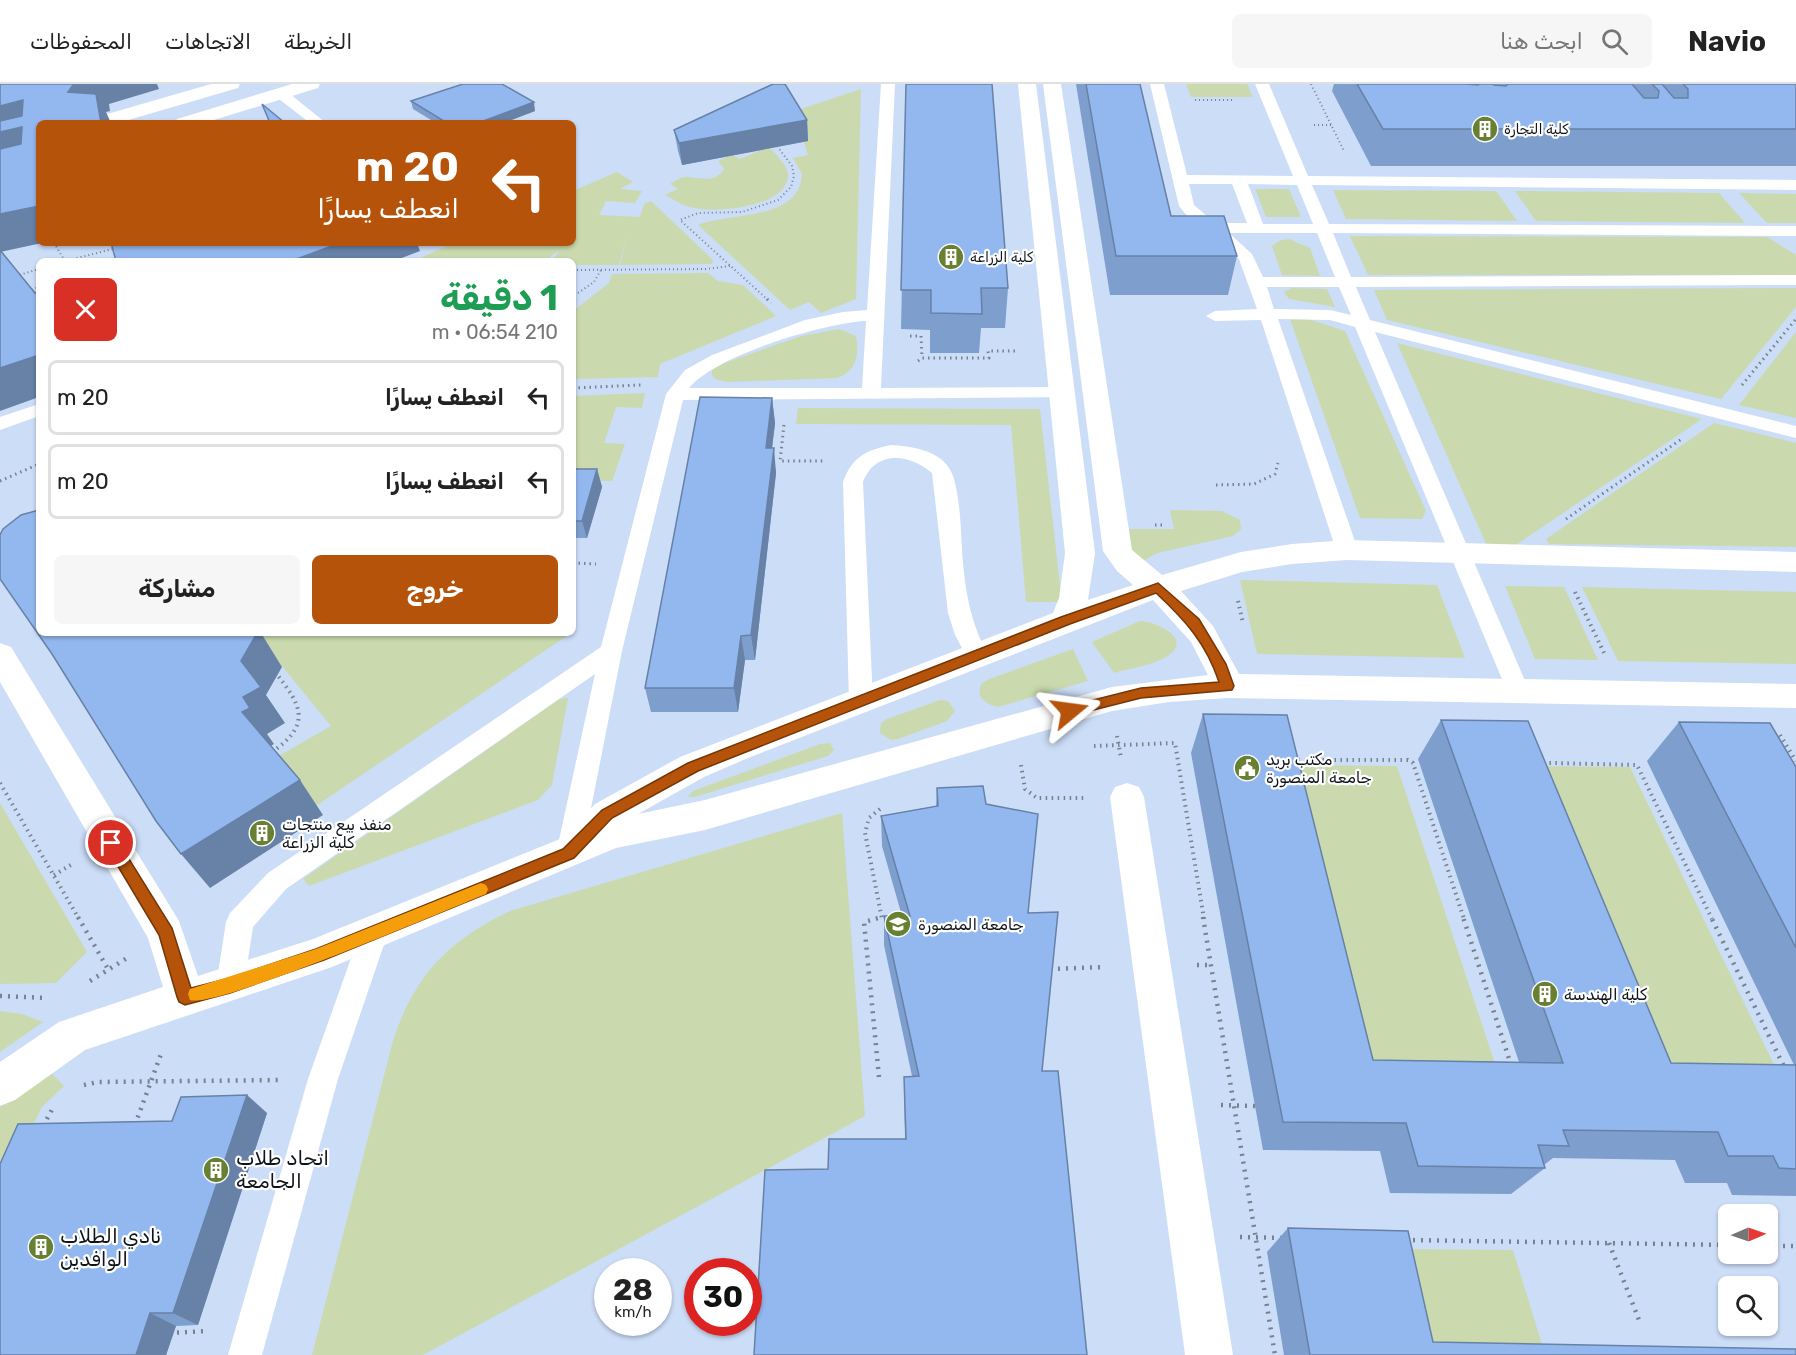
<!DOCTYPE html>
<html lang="ar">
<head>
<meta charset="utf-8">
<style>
	body { margin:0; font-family:Rubik,"Noto Naskh Arabic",sans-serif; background:#f6f6f6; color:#222; direction:rtl; height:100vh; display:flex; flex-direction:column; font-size:22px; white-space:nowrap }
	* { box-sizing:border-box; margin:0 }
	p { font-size:20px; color:#767676 }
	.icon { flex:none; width:33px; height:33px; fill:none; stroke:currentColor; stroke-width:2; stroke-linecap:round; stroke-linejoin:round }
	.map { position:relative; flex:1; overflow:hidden; direction:ltr }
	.side { position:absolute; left:36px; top:174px; width:540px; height:378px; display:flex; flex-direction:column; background:#fff; border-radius:9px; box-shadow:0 2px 4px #0004; direction:rtl }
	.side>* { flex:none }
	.top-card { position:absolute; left:36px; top:36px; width:540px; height:126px; border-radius:9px; box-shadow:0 2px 4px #0004; direction:rtl; background:#b45309; color:#fff; overflow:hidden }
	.needle { width:39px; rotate:88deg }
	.tools { position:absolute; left:1718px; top:1120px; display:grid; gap:12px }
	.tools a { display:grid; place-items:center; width:60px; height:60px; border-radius:9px; background:#fff; box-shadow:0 2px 4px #0004; font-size:30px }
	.speed { position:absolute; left:594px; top:1174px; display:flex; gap:12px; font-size:30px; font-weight:700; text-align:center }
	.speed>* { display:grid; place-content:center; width:78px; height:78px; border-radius:50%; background:#fff; box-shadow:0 2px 4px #0004; line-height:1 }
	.speed small { font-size:15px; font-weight:400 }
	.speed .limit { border:9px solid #d22; background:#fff; color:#111 }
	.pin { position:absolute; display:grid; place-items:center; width:51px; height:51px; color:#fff; margin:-26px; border:3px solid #fff; border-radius:50%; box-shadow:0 2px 6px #0007 }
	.me { position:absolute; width:66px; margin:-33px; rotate:74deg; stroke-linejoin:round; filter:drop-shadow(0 0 4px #0008) }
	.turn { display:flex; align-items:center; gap:21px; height:126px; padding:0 18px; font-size:27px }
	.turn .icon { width:78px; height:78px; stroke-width:2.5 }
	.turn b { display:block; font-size:42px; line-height:51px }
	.round { display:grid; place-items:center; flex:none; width:63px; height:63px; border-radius:9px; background:#f6f6f6 }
	.overview { display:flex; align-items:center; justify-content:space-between; height:102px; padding:0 18px }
	h1 { font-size:36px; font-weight:700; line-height:45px; color:#1e9e55 }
	.action { display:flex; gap:12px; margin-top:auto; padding:12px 18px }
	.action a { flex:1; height:69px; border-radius:9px; background:#b45309; color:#fff; font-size:24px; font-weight:700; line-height:69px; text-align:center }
	.action a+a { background:#f6f6f6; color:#222 }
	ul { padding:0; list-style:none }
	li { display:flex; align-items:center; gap:18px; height:75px; margin:0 12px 9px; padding:0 6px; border:3px solid #e0e0e0; border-radius:9px }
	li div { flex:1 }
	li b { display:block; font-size:22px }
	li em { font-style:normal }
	header { display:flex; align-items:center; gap:36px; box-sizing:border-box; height:84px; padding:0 30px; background:#fff; border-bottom:2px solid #e0e0e0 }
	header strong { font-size:28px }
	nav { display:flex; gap:33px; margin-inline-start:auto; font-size:21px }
	.search { width:420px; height:54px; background:#f6f6f6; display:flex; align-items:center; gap:15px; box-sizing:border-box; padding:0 21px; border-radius:9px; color:#767676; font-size:22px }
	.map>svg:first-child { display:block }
	.built { fill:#ccddf7; fill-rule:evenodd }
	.green { fill:#cadaae }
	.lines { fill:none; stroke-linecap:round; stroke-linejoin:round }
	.path-far3 { stroke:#78818e; stroke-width:2; stroke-dasharray:1 3; stroke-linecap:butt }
	.path-far2 { stroke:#78818e; stroke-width:3; stroke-dasharray:1.5 4; stroke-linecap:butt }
	.path-far1 { stroke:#78818e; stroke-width:4; stroke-dasharray:1.5 4.5; stroke-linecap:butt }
	.path { stroke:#78818e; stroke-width:4.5; stroke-dasharray:2 6; stroke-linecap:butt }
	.service { fill:#fff; fill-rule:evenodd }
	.minor { fill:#fff; fill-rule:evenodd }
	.wall { fill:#7e9ece }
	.shaded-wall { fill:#6781a7 }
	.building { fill:#93b8ef; stroke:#6781a7; stroke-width:1.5 }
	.route { fill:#b45309; stroke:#753606; stroke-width:1.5 }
	.slow { fill:#f59e0b }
	.labels { text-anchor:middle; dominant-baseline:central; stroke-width:4.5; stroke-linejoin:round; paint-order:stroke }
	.far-poi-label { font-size:14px; fill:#0f141a; stroke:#fff; text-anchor:start }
	.poi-label { font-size:16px; fill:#0f141a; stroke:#fff; text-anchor:start }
	.near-poi-label { font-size:20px; fill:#0f141a; stroke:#fff; text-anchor:start }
</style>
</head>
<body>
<header>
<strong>Navio</strong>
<div class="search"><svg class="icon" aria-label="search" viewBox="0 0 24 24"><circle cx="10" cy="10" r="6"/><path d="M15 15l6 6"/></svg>ابحث هنا</div>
<nav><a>الخريطة</a><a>الاتجاهات</a><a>المحفوظات</a></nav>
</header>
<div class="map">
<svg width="1796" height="1271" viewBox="0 0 1796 1271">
	<rect width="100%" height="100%" fill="#dbe8fb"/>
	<!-- built -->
	<path class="built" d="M0 0H1796V1271H0ZM39 39H573V159H39ZM39 177H573V549H39ZM1728 1131H1767V1170H1728ZM608 1188H658V1239H608ZM698 1188H748V1239H698ZM1728 1203H1767V1242H1728Z"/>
	<!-- green -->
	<g class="green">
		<polygon points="1186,0 1247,0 1253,13 1191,13"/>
		<path d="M861 5 856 215 821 229 809 218 790 226 698 141C727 128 800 138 802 90L793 74 808 71 798 40V26Z"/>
		<path d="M769 63C775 70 787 80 788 90 789 124 713 130 690 123 681 121 673 115 665 111L678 105 670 100C675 97 683 92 688 93 701 94 716 99 724 85L718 77 732 71 740 75Z"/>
		<polygon points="617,88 633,98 620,105 642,107 635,119 606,117 599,131 640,133 644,120 651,117 713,176 712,180 620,181 627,150 619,181 573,181 573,177 552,177 560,166 551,172 550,177 413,177 454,159 573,159 573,107"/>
		<polygon points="1255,105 1289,105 1301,133 1266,133"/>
		<polygon points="1333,106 1496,107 1517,137 1346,135"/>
		<polygon points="1515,107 1719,109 1745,139 1536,137"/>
		<polygon points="1739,109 1796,110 1796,139 1767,139"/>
		<polygon points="1350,152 1767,153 1796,171 1796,191 1368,191"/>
		<polygon points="1289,155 1310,164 1320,192 1282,191 1272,162 1281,156"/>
		<polygon points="708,189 718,197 743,201 776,232 660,280 658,293 573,295 573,227 609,199 612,190"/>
		<polygon points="1292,204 1327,205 1335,223 1289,215 1284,208"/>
		<polygon points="1796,204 1796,223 1721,315 1387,236 1374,206"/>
		<polygon points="1305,234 1345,247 1426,427 1422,435 1360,434 1290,235"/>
		<path d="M839 245 856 252C859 272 857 286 837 294L727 298 715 295 712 291V286L722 280 801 252Z"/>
		<polygon points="1796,248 1796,334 1739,321"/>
		<polygon points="1397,259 1702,335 1516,461 1487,462"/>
		<polygon points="645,309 642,324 616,323 604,359 625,360 612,397 573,397 573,312"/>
		<polygon points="798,324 1040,325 1062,518 1026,518 1011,341 796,340"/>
		<polygon points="1714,339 1796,359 1796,463 1549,460 1546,455"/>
		<polygon points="1170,426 1222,427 1240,436 1241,445 1233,452 1157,469 1143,477 1135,478 1124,445 1174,445"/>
		<polygon points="1240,496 1437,501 1465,574 1257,570"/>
		<polygon points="1505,502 1564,503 1598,576 1535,575"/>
		<polygon points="1582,503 1796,508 1796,580 1618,577"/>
		<path d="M1140 537C1156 538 1194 554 1168 572 1154 581 1131 584 1114 589L1092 558Z"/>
		<polygon points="255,549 571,549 316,722 162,739 331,642"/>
		<path d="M1073 565 1088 597 998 623C985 620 976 614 981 600L989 595Z"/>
		<polygon points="568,614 552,701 538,716 309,802 303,795 559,615"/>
		<polygon points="940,616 948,617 955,627 947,637 898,655 891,656 880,649 881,639 887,635"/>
		<polygon points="830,659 834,666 828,672 695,713 688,713 693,707 820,660"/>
		<polygon points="1281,681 1397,682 1495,980 1355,979"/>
		<polygon points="1513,682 1630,683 1780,993 1639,993"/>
		<polygon points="0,719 87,868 56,899 0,900"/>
		<path d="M842 729 865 1032 423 1271H312L393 957C414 891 449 856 510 827Z"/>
		<polygon points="0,927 22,930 43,938 0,968"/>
		<polygon points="49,987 64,1002 42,1023 0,1110 0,1023"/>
		<polygon points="1409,1165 1513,1166 1544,1267 1434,1265"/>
	</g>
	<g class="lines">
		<!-- path-far3 -->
		<g class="path-far3">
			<polyline points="1311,0 1344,67"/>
			<polyline points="1195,16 1235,16"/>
			<polyline points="1314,41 1331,41"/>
			<polyline points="54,159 65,177"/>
			<polyline points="56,162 71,159"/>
			<polyline points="65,177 117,164"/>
			<polyline points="573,186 706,185 730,182"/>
			<polyline points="16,192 39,185"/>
			<polyline points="28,207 39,203"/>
			<polyline points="578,209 594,198 601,186"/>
			<polyline points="768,216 680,136 698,129 742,128 778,116 791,103 794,92 792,82 777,62"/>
		</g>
		<!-- path-far2 -->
		<g class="path-far2">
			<polyline points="767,215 771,219"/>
			<polyline points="910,252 921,252 922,274"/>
			<polyline points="918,277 922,274 989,274 988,267 1017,267"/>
			<polyline points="1742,301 1796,235"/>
			<polyline points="573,304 641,301"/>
			<polyline points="784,341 780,377 823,377"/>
			<polyline points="0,397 39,380"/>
			<polyline points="1216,401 1254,400 1275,390 1278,379"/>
			<polyline points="1566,435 1683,354"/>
			<polyline points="1155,441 1166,441"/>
			<polyline points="573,479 596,480"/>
		</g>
		<!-- path-far1 -->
		<g class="path-far1">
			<polyline points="1575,508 1605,571"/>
			<polyline points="1238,517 1243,539"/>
			<polyline points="1780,651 1796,677"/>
			<polyline points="1117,652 1121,674"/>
			<polyline points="1094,662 1175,659 1204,835"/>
			<path d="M272 668C312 640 302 622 275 588"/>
			<polyline points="1021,681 1025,705 1037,714 1085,714"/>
			<polyline points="0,699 79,835"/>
			<polyline points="880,725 869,734 865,749 882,835"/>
			<polyline points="54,791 74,779"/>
			<polyline points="1314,835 1276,676 1408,676 1413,679 1464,835"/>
			<polyline points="1569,835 1507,681 1509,678 1637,681 1712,835"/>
		</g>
		<!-- path -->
		<g class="path">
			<polyline points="78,833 108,885"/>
			<polyline points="1203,833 1275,1271"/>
			<polyline points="1314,833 1351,986 1357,991 1510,991 1512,984 1463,833"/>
			<polyline points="1568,833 1634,996 1641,1001 1789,999 1790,995 1711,833"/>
			<polyline points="1197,881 1212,881"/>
			<polyline points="1050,885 1105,883"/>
			<polyline points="90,897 127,874"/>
			<polyline points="0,912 47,914"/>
			<polyline points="879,993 864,838 882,833"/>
			<polyline points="84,1001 98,998 280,996"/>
			<polyline points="1221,1021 1255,1022"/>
			<polyline points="135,1041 161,970"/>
			<polyline points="43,1042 54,1022"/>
			<polyline points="1240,1153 1284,1154"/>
			<polyline points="1405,1156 1728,1161"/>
			<polyline points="1609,1159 1639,1236"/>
			<polyline points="1767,1162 1796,1162"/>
			<polyline points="169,1249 207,1247"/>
		</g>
		<!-- service -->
		<g class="service">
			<path d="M881 0H895L881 304 1061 303 1070 309 1068 313 683 316 622 567 582 770 578 778 569 781 560 778 556 770 595 590 286 805 253 843 244 902 240 911 230 915 220 911 216 902 226 838 230 829 268 789 601 563 666 310 685 286 712 271 805 236 843 228 867 226ZM866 237 862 304H689C716 271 824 239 866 237Z"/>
			<path d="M1150 0H1164L1187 91 1293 92 1255 0H1269L1308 92 1796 96V106L1312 101 1329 140 1796 142V152L1333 149 1351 193 1796 191V201L1356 203 1370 236 1796 342V354L1375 248 1529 606 1525 612 1517 615 1509 612 1355 243 1330 236 1278 235 1358 466 1354 471 1347 473 1340 471 1336 466 1261 236 1215 237 1206 232 1215 227 1257 225 1239 175 1189 134 1179 122ZM1189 100H1232L1247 139H1215L1194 121ZM1248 100 1297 101 1313 140H1263ZM1229 149H1317L1335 193H1263L1252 170ZM1267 203H1339L1351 231 1330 226 1274 225Z"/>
			<polygon points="280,5 285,6 326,39 310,39 275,12 275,6"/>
			<polygon points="39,320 39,332 0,346 0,333"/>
			<path d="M891 361C910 362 938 366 949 384 961 401 961 457 963 479 966 512 972 542 988 571L985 577 977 580 969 577 955 551 948 529 932 389C909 369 875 366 863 398L873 617 869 623 861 626 853 623 849 617 843 398C852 373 866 366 891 361Z"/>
			<polygon points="374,837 384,840 388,849 338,995 262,1271 228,1271 308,995 360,849 364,840"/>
		</g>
		<!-- minor -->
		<g class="minor">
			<polygon points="211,0 240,0 238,4 118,39 87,39 90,35"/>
			<polygon points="292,0 320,0 318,4 204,39 174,39 177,35"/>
			<path d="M1018 0H1036L1095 469 1088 516 1133 501 1117 487 1103 467 1043 0H1061L1132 466 1162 491 1241 468 1292 460 1347 456 1796 468V488L1347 476 1292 480 1242 488 1181 507 1213 542 1239 590 1796 600V624L1228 614 1169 618 1112 627 705 746 616 764 332 883 85 966 15 1016 0 1022V978L59 938 163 903 148 854 0 598V559L11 563 179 837 198 892 313 855 565 753 595 720 680 673 1053 529 1059 514 1065 469ZM1153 516 1191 558 1208 591 1112 603 705 716 638 730 704 693 748 674Z"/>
			<polygon points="1127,699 1139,703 1144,713 1233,1271 1185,1271 1110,713 1115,703"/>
		</g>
	</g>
	<!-- wall -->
	<g class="wall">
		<polygon points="906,0 1008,204 1005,244 981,244 979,269 930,269 930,246 901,245"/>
		<polygon points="1076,0 1140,0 1171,132 1237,172 1228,211 1110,211"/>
		<polygon points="1334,0 1796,0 1796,82 1371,82 1332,7"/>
		<polygon points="411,17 535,27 503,39 436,39 413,25"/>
		<polygon points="807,36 808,57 682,81 678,67 674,46"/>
		<polygon points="772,314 775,339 772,364 776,389 755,576 745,576 738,628 651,628 645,604"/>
		<polygon points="573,385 597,385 602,403 587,454 573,454"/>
		<polygon points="1203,630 1373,976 1519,978 1418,675 1441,636 1671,979 1794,981 1647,677 1679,638 1796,683 1796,1112 1732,1111 1727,1099 1685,1099 1675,1076 1553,1074 1544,1081 1545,1084 1511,1110 1390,1109 1380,1067 1263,1066 1191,669"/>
		<polygon points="937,704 986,720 1028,829 1042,987 1087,1271 828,1085 905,1055 904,993 912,992 884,861 884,832 902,832 882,762 881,732 936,722"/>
		<polygon points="267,1029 198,1241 176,1242 166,1271 18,1040 172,1037"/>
		<polygon points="1288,1144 1433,1258 1796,1271 1284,1271 1267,1168"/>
	</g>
	<!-- shaded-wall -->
	<g class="shaded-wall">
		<polygon points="78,0 157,0 159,5 109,20 110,27 106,28 111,39 101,39 68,8 73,1"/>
		<polygon points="23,16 39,46 0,86 0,22"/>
		<polygon points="534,18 535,27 503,39 478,39"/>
		<polygon points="807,36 808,57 682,81 679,59"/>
		<polygon points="39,122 39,159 42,159 0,168 0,130"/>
		<polygon points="340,159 417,159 420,167 394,177 291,177"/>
		<polygon points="39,271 39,313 0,327 0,284"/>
		<polygon points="772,314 775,339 769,389 766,364"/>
		<polygon points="774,364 776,389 755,576 751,551"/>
		<polygon points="597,385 602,403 587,454 582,437"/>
		<polygon points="257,549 261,549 282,583 266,611 285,639 267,650 274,660 267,664 242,628 243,613 241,577"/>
		<polygon points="741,552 745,576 738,628 734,604"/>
		<polygon points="300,696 323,731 210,804 181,770"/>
		<polygon points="247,1011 267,1029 198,1241 173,1229"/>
		<polygon points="150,1229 176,1242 166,1271 136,1271"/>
	</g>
	<!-- building -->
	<g class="building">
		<polygon points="0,0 78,0 73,1 68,8 96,10 101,39 39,39 39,122 0,130 0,65 21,60 22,43 0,48 0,37 22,32 23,16 0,22"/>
		<polygon points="463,0 502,0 534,18 478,39 447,39 411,17"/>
		<polygon points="773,0 785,0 807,36 679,59 674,46"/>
		<polygon points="906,0 992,0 1008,204 981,204 982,230 931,229 931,206 901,206"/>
		<polygon points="1086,0 1140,0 1171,132 1224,132 1237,172 1116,172"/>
		<polygon points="1357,0 1466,0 1478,1 1479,0 1493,0 1494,1 1506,2 1508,0 1632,0 1644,14 1658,14 1659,7 1652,0 1662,0 1674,14 1688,14 1688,5 1683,0 1796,0 1796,45 1383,45"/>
		<polygon points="262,20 285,39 270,39"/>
		<polygon points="111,159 340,159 291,177 116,177"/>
		<polygon points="0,166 35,209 39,207 39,271 0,284"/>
		<polygon points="700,313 772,314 766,364 774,364 751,551 741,552 734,604 645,604"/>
		<polygon points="573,385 597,385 582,437 573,437"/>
		<polygon points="39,426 39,549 257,549 241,577 261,603 243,613 250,624 242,628 300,696 181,770 156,737 52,570 0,495 0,451 3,445 21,431"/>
		<polygon points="1203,630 1287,631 1373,976 1563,979 1441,636 1528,637 1671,979 1796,981 1796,1085 1779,1084 1773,1072 1728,1072 1718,1048 1563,1046 1569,1062 1538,1061 1545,1084 1418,1082 1406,1039 1283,1038"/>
		<polygon points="1679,638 1770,639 1796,683 1796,864"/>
		<polygon points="983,702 986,720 1038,730 1028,829 1058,828 1042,987 1058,987 1087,1271 754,1271 765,1086 828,1085 829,1055 906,1055 904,993 919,992 884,832 910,832 881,732 938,722 937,704"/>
		<polygon points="247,1011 173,1229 150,1229 136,1271 0,1271 0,1080 18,1040 172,1037 181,1013"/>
		<polygon points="1288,1144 1408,1147 1433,1258 1796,1265 1796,1271 1310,1271"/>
	</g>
	<!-- route -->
	<path class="route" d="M1158 499 1199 535 1226 580 1234 602 1232 606 1141 614 1070 632 1065 630V623L1141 604 1219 598C1206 559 1185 536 1156 509L1070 540 698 687 612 734 574 774 324 876 230 909 185 921 179 918 177 913 159 851 104 759 111 752 116 754 172 844 191 904 230 894 316 865 563 765 602 726 688 679 1061 533Z"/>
	<!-- slow -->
	<path class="slow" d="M481 799 486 801 488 805 486 810C446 826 216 925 190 916L188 910 190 905 316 865Z"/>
	<!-- icons -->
	<defs>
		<g id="building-disc" transform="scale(1.35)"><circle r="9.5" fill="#678032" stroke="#fff"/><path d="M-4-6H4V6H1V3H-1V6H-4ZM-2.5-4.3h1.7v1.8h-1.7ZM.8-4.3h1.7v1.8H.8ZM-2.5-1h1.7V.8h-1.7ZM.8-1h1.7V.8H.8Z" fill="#fff"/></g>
		<g id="civic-disc" transform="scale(1.35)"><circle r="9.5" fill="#678032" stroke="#fff"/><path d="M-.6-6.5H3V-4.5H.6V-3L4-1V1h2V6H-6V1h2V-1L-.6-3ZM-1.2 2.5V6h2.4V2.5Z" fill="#fff"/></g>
		<g id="university-disc" transform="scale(1.35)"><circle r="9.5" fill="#678032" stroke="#fff"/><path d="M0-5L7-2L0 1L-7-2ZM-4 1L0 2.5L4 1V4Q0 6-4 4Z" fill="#fff"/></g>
	</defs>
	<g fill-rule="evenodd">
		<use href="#building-disc" x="1485" y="45"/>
		<use href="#building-disc" x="951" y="173"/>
		<use href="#civic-disc" x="1247" y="684"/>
		<use href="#building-disc" x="262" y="749"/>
		<use href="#university-disc" x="898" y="840"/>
		<use href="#building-disc" x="1545" y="910"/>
		<use href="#building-disc" x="216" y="1086"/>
		<use href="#building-disc" x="41" y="1163"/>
	</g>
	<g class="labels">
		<!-- far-poi labels -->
		<g class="far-poi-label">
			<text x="1504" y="45">كلية التجارة</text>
			<text x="970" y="173">كلية الزراعة</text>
		</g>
		<!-- poi labels -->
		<g class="poi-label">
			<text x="1266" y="675">مكتب بريد<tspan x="1266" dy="18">جامعة المنصورة</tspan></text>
			<text x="282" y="740">منفذ بيع منتجات<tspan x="282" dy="18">كلية الزراعة</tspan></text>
			<text x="918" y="840">جامعة المنصورة</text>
			<text x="1564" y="910">كلية الهندسة</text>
		</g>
		<!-- near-poi labels -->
		<g class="near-poi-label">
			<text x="236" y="1074">اتحاد طلاب<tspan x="236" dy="23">الجامعة</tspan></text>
			<text x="60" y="1152">نادي الطلاب<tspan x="60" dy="23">الوافدين</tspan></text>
		</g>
	</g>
</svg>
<div class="tools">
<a><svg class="needle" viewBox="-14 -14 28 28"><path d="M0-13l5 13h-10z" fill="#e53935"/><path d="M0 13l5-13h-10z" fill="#767676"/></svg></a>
<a><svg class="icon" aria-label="search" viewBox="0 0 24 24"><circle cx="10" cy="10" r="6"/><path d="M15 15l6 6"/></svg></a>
</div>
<div class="speed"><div>28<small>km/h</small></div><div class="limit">30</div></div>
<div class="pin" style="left:111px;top:759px;background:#d93025"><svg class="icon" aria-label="arrive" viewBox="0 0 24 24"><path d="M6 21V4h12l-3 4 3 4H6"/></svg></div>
<svg class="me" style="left:1070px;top:627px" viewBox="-20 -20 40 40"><path d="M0-17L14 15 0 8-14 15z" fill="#b45309" stroke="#fff" stroke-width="4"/></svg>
<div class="top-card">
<div class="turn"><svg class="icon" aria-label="left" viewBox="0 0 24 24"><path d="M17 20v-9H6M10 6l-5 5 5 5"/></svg><div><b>20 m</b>انعطف يسارًا</div></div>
</div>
<section class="side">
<div class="overview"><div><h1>1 دقيقة</h1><p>210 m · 06:54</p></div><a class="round" style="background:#d93025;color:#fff"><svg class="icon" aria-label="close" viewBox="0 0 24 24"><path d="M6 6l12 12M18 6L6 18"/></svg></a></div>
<ul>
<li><svg class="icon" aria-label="left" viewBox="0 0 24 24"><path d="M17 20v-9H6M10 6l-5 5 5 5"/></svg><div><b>انعطف يسارًا</b></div><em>20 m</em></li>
<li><svg class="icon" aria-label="left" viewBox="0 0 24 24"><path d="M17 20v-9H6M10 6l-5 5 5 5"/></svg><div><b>انعطف يسارًا</b></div><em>20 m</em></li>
</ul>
<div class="action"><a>خروج</a><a>مشاركة</a></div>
</section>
</div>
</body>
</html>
